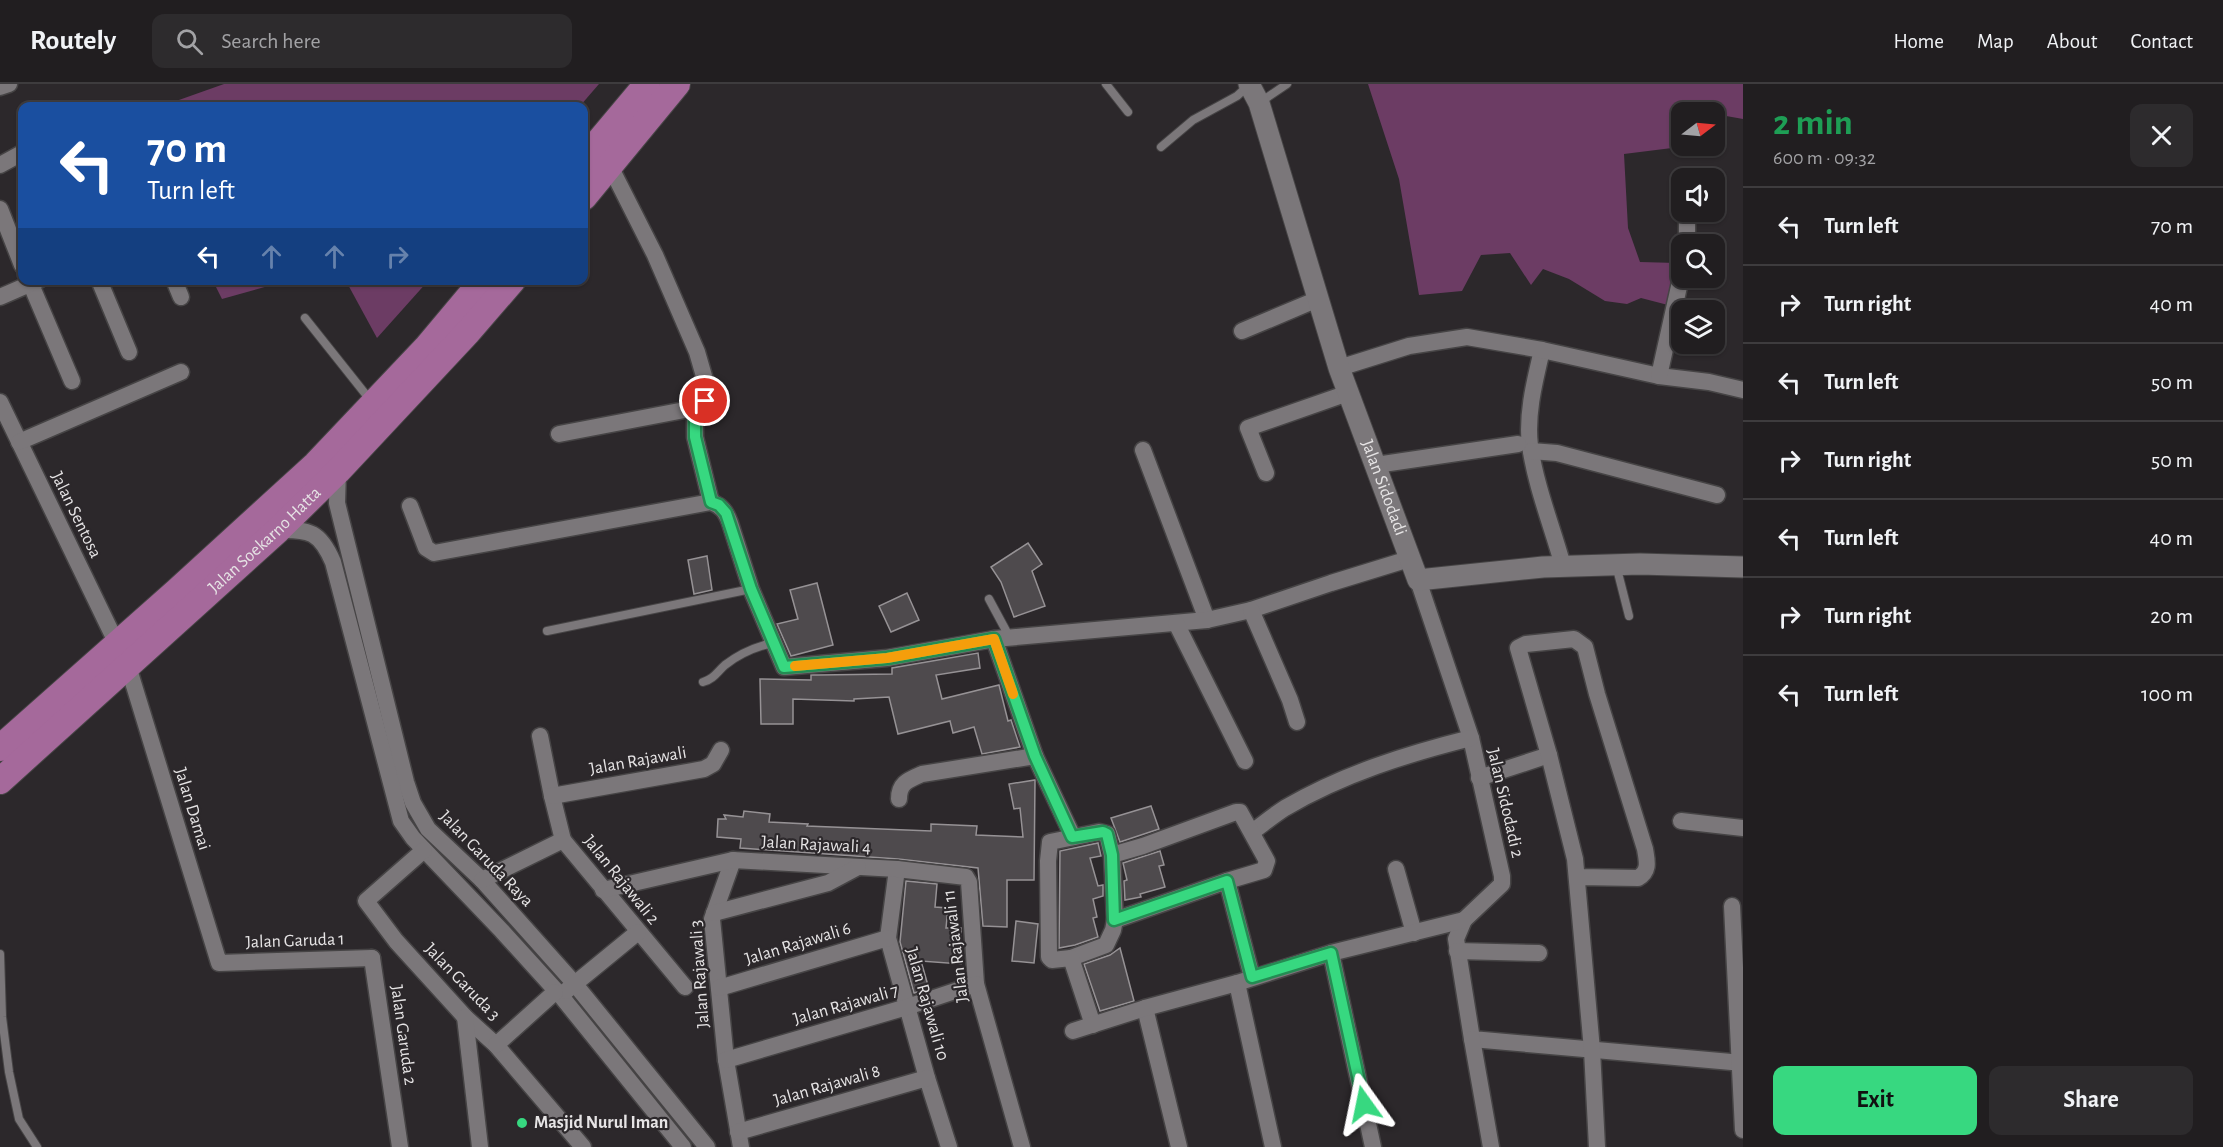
<!DOCTYPE html>
<html lang="en">
<head>
<meta charset="utf-8">
<style>
	body { margin:0; font-family:"Alegreya Sans",sans-serif; background:#2d2b2d; color:#f1f3f6; height:100vh; display:flex; flex-direction:column; font-size:22px; white-space:nowrap }
	* { box-sizing:border-box; margin:0 }
	p { font-size:20px; color:#a2a2a5 }
	.icon { flex:none; width:33px; height:33px; fill:none; stroke:currentColor; stroke-width:2; stroke-linecap:round; stroke-linejoin:round }
	.map { position:relative; flex:1; overflow:hidden }
	.side { display:flex; flex-direction:column; background:#211e20; width:480px }
	.side>* { flex:none }
	.hud { position:absolute; left:18px; top:18px; width:570px; height:183px; border-radius:12px; box-shadow:0 2px 4px #0004,0 0 0 2px #3e3c3e; background:#1a4fa0; color:#fff; overflow:hidden }
	.needle { width:39px; rotate:74deg }
	.controls { position:absolute; left:1671px; top:18px; display:grid; gap:12px }
	.controls a { display:grid; place-items:center; width:54px; height:54px; border-radius:12px; background:#211e20; box-shadow:0 2px 4px #0004,0 0 0 2px #3e3c3e; font-size:30px }
	.pin { position:absolute; display:grid; place-items:center; width:51px; height:51px; color:#fff; margin:-26px; border:3px solid #fff; border-radius:50%; box-shadow:0 2px 6px #0007 }
	.me { position:absolute; width:66px; margin:-33px; rotate:348deg; stroke-linejoin:round; filter:drop-shadow(0 0 4px #0008) }
	.turn { display:flex; align-items:center; gap:21px; height:126px; padding:0 30px; font-size:27px }
	.turn .icon { width:78px; height:78px; stroke-width:2.5 }
	.turn b { display:block; font-size:42px; line-height:51px }
	.lanes { display:flex; align-items:center; height:57px; padding:0 30px; background:#0003; justify-content:center; gap:30px; direction:ltr }
	.lanes .off { opacity:.35 }
	.round { display:grid; place-items:center; flex:none; width:63px; height:63px; border-radius:12px; background:#2d2b2d }
	.overview { display:flex; align-items:center; justify-content:space-between; height:102px; padding:0 30px }
	h1 { font-size:36px; font-weight:600; line-height:45px; color:#1e9e55 }
	.cta { display:flex; gap:12px; margin-top:auto; padding:12px 30px }
	.cta a { flex:1; height:69px; border-radius:12px; background:#37d880; color:#111; font-size:24px; font-weight:600; line-height:69px; text-align:center }
	.cta a+a { background:#2d2b2d; color:#f1f3f6 }
	ul { padding:0; list-style:none }
	li { display:flex; align-items:center; gap:18px; height:78px; padding:0 30px; border-top:2px solid #3e3c3e }
	li div { flex:1 }
	li b { display:block; font-size:22px }
	li em { font-style:normal }
	header { display:flex; align-items:center; gap:36px; box-sizing:border-box; height:84px; padding:0 30px; background:#211e20; border-bottom:2px solid #3e3c3e }
	header strong { font-size:28px }
	nav { display:flex; gap:33px; margin-inline-start:auto; font-size:21px }
	.search { width:420px; height:54px; background:#2d2b2d; display:flex; align-items:center; gap:15px; box-sizing:border-box; padding:0 21px; border-radius:12px; color:#a2a2a5; font-size:22px }
	main { display:flex; flex:1; min-height:0 }
	.map>svg:first-child { display:block }
	.green { fill:#6c3c64 }
	.building { fill:#4e4a4d; stroke:#969295; stroke-width:1.5 }
	.lines { fill:none; stroke-linecap:round; stroke-linejoin:round }
	.service-casing { stroke:#464445; stroke-width:10 }
	.minor-casing { stroke:#464445; stroke-width:19 }
	.tertiary-casing { stroke:#464445; stroke-width:23 }
	.primary-casing { stroke:#464445; stroke-width:28 }
	.service { stroke:#7b777a; stroke-width:8 }
	.minor { stroke:#7b777a; stroke-width:16 }
	.tertiary { stroke:#7b777a; stroke-width:21 }
	.primary { stroke:#a5699b; stroke-width:26 }
	.route-casing { stroke:#248c53; stroke-width:15 }
	.route { stroke:#37d880; stroke-width:10 }
	.slow { stroke:#f59e0b; stroke-width:10 }
	.poi-dot { fill:#37d880; stroke:#2c282b; stroke-width:2 }
	.labels { text-anchor:middle; dominant-baseline:central; stroke-width:4.5; stroke-linejoin:round; paint-order:stroke }
	.street-label { font-size:18px; fill:#e6e4e5; stroke:#2c282b }
	.poi-label { font-size:18px; font-weight:bold; fill:#e6e4e5; stroke:#2c282b; text-anchor:start }
</style>
</head>
<body>
<header>
<strong>Routely</strong>
<div class="search"><svg class="icon" aria-label="search" viewBox="0 0 24 24"><circle cx="10" cy="10" r="6"/><path d="M15 15l6 6"/></svg>Search here</div>
<nav><a>Home</a><a>Map</a><a>About</a><a>Contact</a></nav>
</header>
<main>
<div class="map">
<svg width="1743" height="1063" viewBox="0 0 1743 1063">
	<rect width="100%" height="100%" fill="#2c282b"/>
	<!-- green -->
	<g class="green">
		<polygon points="224,0 599,0 580,22 162,22"/>
		<polygon points="1368,0 1743,0 1743,35 1715,30 1714,28 1682,28 1682,62 1688,62 1624,70 1628,144 1640,178 1677,179 1668,221 1641,214 1627,220 1605,217 1569,195 1543,185 1531,201 1510,169 1481,171 1462,207 1419,211 1399,95"/>
		<polygon points="213,197 286,197 222,215"/>
		<polygon points="346,197 428,197 377,254"/>
	</g>
	<!-- building -->
	<g class="building">
		<polygon points="1028,459 1042,480 1032,487 1045,522 1014,533 1001,498 991,483"/>
		<polygon points="707,472 712,506 694,510 688,476"/>
		<polygon points="817,499 833,561 791,572 777,540 798,535 790,506"/>
		<polygon points="907,509 919,536 891,548 879,522"/>
		<polygon points="978,569 980,584 936,591 942,615 999,601 1008,637 1011,636 1020,663 982,670 974,643 953,649 950,637 898,650 889,613 854,615 854,617 793,615 793,640 761,640 760,595 811,596 811,591 818,591 892,590 892,584"/>
		<polygon points="1035,696 1034,796 1007,796 1007,843 983,842 978,784 898,775 740,764 741,755 717,753 718,735 726,735 724,731 743,733 744,727 770,730 769,738 808,740 807,742 931,747 931,740 977,742 976,751 1023,753 1020,724 1014,725 1009,700"/>
		<polygon points="1151,722 1159,745 1120,758 1111,734"/>
		<polygon points="1098,759 1101,772 1090,774 1098,802 1103,801 1103,812 1093,815 1097,833 1093,834 1098,853 1075,861 1059,864 1060,767"/>
		<polygon points="1160,767 1164,781 1159,782 1165,803 1140,810 1141,813 1125,816 1124,797 1127,796 1123,779"/>
		<polygon points="906,797 937,800 935,823 948,824 946,844 961,844 961,880 921,877 929,905 914,909 900,858"/>
		<polygon points="1016,837 1038,840 1034,879 1012,877"/>
		<polygon points="1120,864 1134,917 1100,927 1084,880 1110,871"/>
	</g>
	<g class="lines">
		<!-- service casing -->
		<g class="service-casing">
			<g id="service">
				<polyline points="1106,0 1128,28"/>
				<polyline points="1259,19 1287,0"/>
				<polyline points="1161,63 1193,36 1237,12 1249,1"/>
				<polyline points="305,234 371,317"/>
				<polyline points="1616,481 1629,532"/>
				<polyline points="989,515 1010,554"/>
				<polyline points="547,547 751,505"/>
				<path d="M703 598C714 595 717 588 725 581 739 570 755 563 772 559"/>
				<polyline points="0,870 2,933 9,988 19,1035 37,1063"/>
			</g>
		</g>
		<!-- minor casing -->
		<g class="minor-casing">
			<g id="minor">
				<polyline points="0,3 9,0"/>
				<polyline points="0,81 22,69"/>
				<polyline points="0,125 22,181"/>
				<polyline points="1687,160 1687,128"/>
				<polyline points="29,196 72,297"/>
				<polyline points="99,196 129,268"/>
				<polyline points="174,196 181,213"/>
				<polyline points="0,213 39,196"/>
				<polyline points="1242,247 1318,215"/>
				<path d="M1542 266C1535 296 1526 330 1530 362 1536 403 1552 442 1563 482"/>
				<polyline points="1339,284 1409,262 1467,253 1542,266 1659,292 1709,298 1743,306"/>
				<polyline points="1659,292 1682,189"/>
				<polyline points="0,318 117,560"/>
				<polyline points="695,324 695,353 711,418"/>
				<polyline points="559,350 695,324 705,317 708,306 697,268 655,171 610,82"/>
				<polyline points="19,358 181,288"/>
				<polyline points="1143,366 1207,536"/>
				<polyline points="1531,367 1557,369 1717,411"/>
				<polyline points="1376,381 1518,360"/>
				<polyline points="338,387 337,419 406,698 413,719 428,745 482,796 574,899 707,1063"/>
				<polyline points="1266,389 1248,344 1348,309"/>
				<path d="M410 422 426 464 434 469 711 418C722 422 726 428 730 439L751 505 784 583 887 574 994 555 1207 536 1251 526 1331 499 1409 475"/>
				<path d="M278 446C310 445 320 448 333 478L401 737 413 754 502 847 561 912 683 1063"/>
				<polyline points="1418,496 1471,654 1502,792 1502,800 1464,836 1456,855 1472,955 1743,979"/>
				<polyline points="1251,526 1290,616 1297,638"/>
				<polyline points="1176,539 1245,677"/>
				<polyline points="994,555 1035,672 1073,753"/>
				<polyline points="128,582 219,879 372,874"/>
				<polyline points="540,652 552,712 563,756"/>
				<polyline points="1479,694 1549,671"/>
				<polyline points="552,712 704,685 713,680 721,666"/>
				<path d="M899 715C899 699 908 696 922 690L1035 672"/>
				<polyline points="1681,737 1743,744"/>
				<path d="M1252 748C1263 740 1274 731 1285 724 1343 690 1407 670 1471 654"/>
				<polyline points="424,766 366,817 396,857 465,933 496,961 583,1063"/>
				<polyline points="1112,771 1143,762 1236,728 1240,728 1267,777 1264,786 1227,797"/>
				<polyline points="733,776 712,835 726,976 741,1063"/>
				<polyline points="897,785 888,854 927,994 949,1063"/>
				<polyline points="1396,785 1414,849"/>
				<path d="M1578 793 1638 794C1650 787 1647 777 1645 765L1597 610 1585 563 1574 555 1526 560 1518 564 1549 671 1575 775 1592 966 1597 1063"/>
				<polyline points="482,796 563,756 685,903"/>
				<polyline points="603,806 733,776 897,785 966,793 969,798 976,900 1022,1063"/>
				<polyline points="1732,822 1743,1046"/>
				<polyline points="714,829 828,799 858,783"/>
				<polyline points="1457,867 1539,869"/>
				<polyline points="1331,869 1373,1063"/>
				<polyline points="372,874 400,1063"/>
				<polyline points="1071,874 1106,861 1113,846 1115,836"/>
				<polyline points="1237,899 1273,1063"/>
				<polyline points="719,904 888,854"/>
				<polyline points="566,907 638,848"/>
				<polyline points="1145,924 1179,1063"/>
				<polyline points="465,933 480,1063"/>
				<polyline points="1093,941 1071,874 1052,876 1049,873 1048,777 1050,758 1099,748 1107,750 1112,771 1115,836 1227,797 1252,893"/>
				<polyline points="1073,947 1145,924 1237,899 1331,869 1464,836"/>
				<polyline points="1472,955 1491,1063"/>
				<polyline points="496,961 555,908"/>
				<polyline points="726,976 907,923 976,900"/>
				<polyline points="738,1048 927,994"/>
			</g>
		</g>
		<!-- tertiary casing -->
		<g class="tertiary-casing">
			<g id="tertiary">
				<path id="s1" d="M1249 0 1259 19 1339 284 1418 496 1543 483 1640 480 1743 483"/>
			</g>
		</g>
		<!-- primary casing -->
		<g class="primary-casing">
			<g id="primary">
				<polyline points="584,75 647,0"/>
				<polyline points="584,113 677,0"/>
				<polyline points="0,664 177,507 316,380 426,264 483,196"/>
				<path id="s2" d="M0 697 278 446 338 387 468 248 513 196"/>
			</g>
		</g>
		<!-- service -->
		<use href="#service" class="service"/>
		<!-- minor -->
		<use href="#minor" class="minor"/>
		<!-- tertiary -->
		<use href="#tertiary" class="tertiary"/>
		<!-- primary -->
		<use href="#primary" class="primary"/>
	</g>
	<g class="lines">
		<!-- route casing -->
		<g class="route-casing">
			<polyline id="route" points="705,317 695,324 695,353 711,418 719,421 726,429 751,505 784,583 887,574 994,555 1035,672 1072,753 1103,748 1107,750 1112,771 1114,836 1227,797 1252,893 1331,869 1364,1020"/>
		</g>
		<!-- route -->
		<use href="#route" class="route"/>
		<!-- slow -->
		<polyline class="slow" points="795,582 887,574 994,555 1013,610"/>
	</g>
	<!-- markers -->
	<circle class="poi-dot" cx="522" cy="1039" r="6"/>
	<g class="labels">
		<!-- street labels -->
		<g class="street-label">
			<text stroke="none"><textPath href="#s1" startOffset="426">Jalan Sidodadi</textPath></text>
			<text transform="translate(76 431) rotate(64)">Jalan Sentosa</text>
			<text stroke="none"><textPath href="#s2" startOffset="358">Jalan Soekarno Hatta</textPath></text>
			<text transform="translate(638 677) rotate(-10)">Jalan Rajawali</text>
			<text transform="translate(1505 719) rotate(77)">Jalan Sidodadi 2</text>
			<text transform="translate(192 725) rotate(73)">Jalan Damai</text>
			<text transform="translate(816 761) rotate(3)">Jalan Rajawali 4</text>
			<text transform="translate(486 775) rotate(46)">Jalan Garuda Raya</text>
			<text transform="translate(621 796) rotate(51)">Jalan Rajawali 2</text>
			<text transform="translate(295 857) rotate(-2)">Jalan Garuda 1</text>
			<text transform="translate(798 860) rotate(-17)">Jalan Rajawali 6</text>
			<text transform="translate(956 862) rotate(-97)">Jalan Rajawali 11</text>
			<text transform="translate(700 890) rotate(-94)">Jalan Rajawali 3</text>
			<text transform="translate(462 898) rotate(46)">Jalan Garuda 3</text>
			<text transform="translate(927 920) rotate(74)">Jalan Rajawali 10</text>
			<text transform="translate(846 921) rotate(-16)">Jalan Rajawali 7</text>
			<text transform="translate(403 951) rotate(82)">Jalan Garuda 2</text>
			<text transform="translate(827 1002) rotate(-16)">Jalan Rajawali 8</text>
		</g>
		<!-- poi labels -->
		<g class="poi-label">
			<text x="534" y="1039">Masjid Nurul Iman</text>
		</g>
	</g>
</svg>
<div class="controls">
<a><svg class="needle" viewBox="-14 -14 28 28"><path d="M0-13l5 13h-10z" fill="#e53935"/><path d="M0 13l5-13h-10z" fill="#a2a2a5"/></svg></a>
<a><svg class="icon" aria-label="sound" viewBox="0 0 24 24"><path d="M4 9h4l5-4v14l-5-4H4zM17 9q2 3 0 6"/></svg></a>
<a><svg class="icon" aria-label="search" viewBox="0 0 24 24"><circle cx="10" cy="10" r="6"/><path d="M15 15l6 6"/></svg></a>
<a><svg class="icon" aria-label="layers" viewBox="0 0 24 24"><path d="M12 4l9 5-9 5-9-5zM3 14l9 5 9-5"/></svg></a>
</div>
<div class="pin" style="left:705px;top:317px;background:#d93025"><svg class="icon" aria-label="arrive" viewBox="0 0 24 24"><path d="M6 21V4h12l-3 4 3 4H6"/></svg></div>
<svg class="me" style="left:1364px;top:1020px" viewBox="-20 -20 40 40"><path d="M0-17L14 15 0 8-14 15z" fill="#37d880" stroke="#fff" stroke-width="4"/></svg>
<div class="hud">
<div class="turn"><svg class="icon" aria-label="left" viewBox="0 0 24 24"><path d="M17 20v-9H6M10 6l-5 5 5 5"/></svg><div><b>70 m</b>Turn left</div></div>
<div class="lanes"><svg class="icon" aria-label="left" viewBox="0 0 24 24"><path d="M17 20v-9H6M10 6l-5 5 5 5"/></svg><svg class="icon off" aria-label="ahead" viewBox="0 0 24 24"><path d="M12 20V5M6 11l6-6 6 6"/></svg><svg class="icon off" aria-label="ahead" viewBox="0 0 24 24"><path d="M12 20V5M6 11l6-6 6 6"/></svg><svg class="icon off" aria-label="right" viewBox="0 0 24 24"><path d="M7 20v-9h11M14 6l5 5-5 5"/></svg></div>
</div>
</div>
<section class="side">
<div class="overview"><div><h1>2 min</h1><p>600 m · 09:32</p></div><a class="round"><svg class="icon" aria-label="close" viewBox="0 0 24 24"><path d="M6 6l12 12M18 6L6 18"/></svg></a></div>
<ul>
<li><svg class="icon" aria-label="left" viewBox="0 0 24 24"><path d="M17 20v-9H6M10 6l-5 5 5 5"/></svg><div><b>Turn left</b></div><em>70 m</em></li>
<li><svg class="icon" aria-label="right" viewBox="0 0 24 24"><path d="M7 20v-9h11M14 6l5 5-5 5"/></svg><div><b>Turn right</b></div><em>40 m</em></li>
<li><svg class="icon" aria-label="left" viewBox="0 0 24 24"><path d="M17 20v-9H6M10 6l-5 5 5 5"/></svg><div><b>Turn left</b></div><em>50 m</em></li>
<li><svg class="icon" aria-label="right" viewBox="0 0 24 24"><path d="M7 20v-9h11M14 6l5 5-5 5"/></svg><div><b>Turn right</b></div><em>50 m</em></li>
<li><svg class="icon" aria-label="left" viewBox="0 0 24 24"><path d="M17 20v-9H6M10 6l-5 5 5 5"/></svg><div><b>Turn left</b></div><em>40 m</em></li>
<li><svg class="icon" aria-label="right" viewBox="0 0 24 24"><path d="M7 20v-9h11M14 6l5 5-5 5"/></svg><div><b>Turn right</b></div><em>20 m</em></li>
<li><svg class="icon" aria-label="left" viewBox="0 0 24 24"><path d="M17 20v-9H6M10 6l-5 5 5 5"/></svg><div><b>Turn left</b></div><em>100 m</em></li>
</ul>
<div class="cta"><a>Exit</a><a>Share</a></div>
</section>
</main>
</body>
</html>
